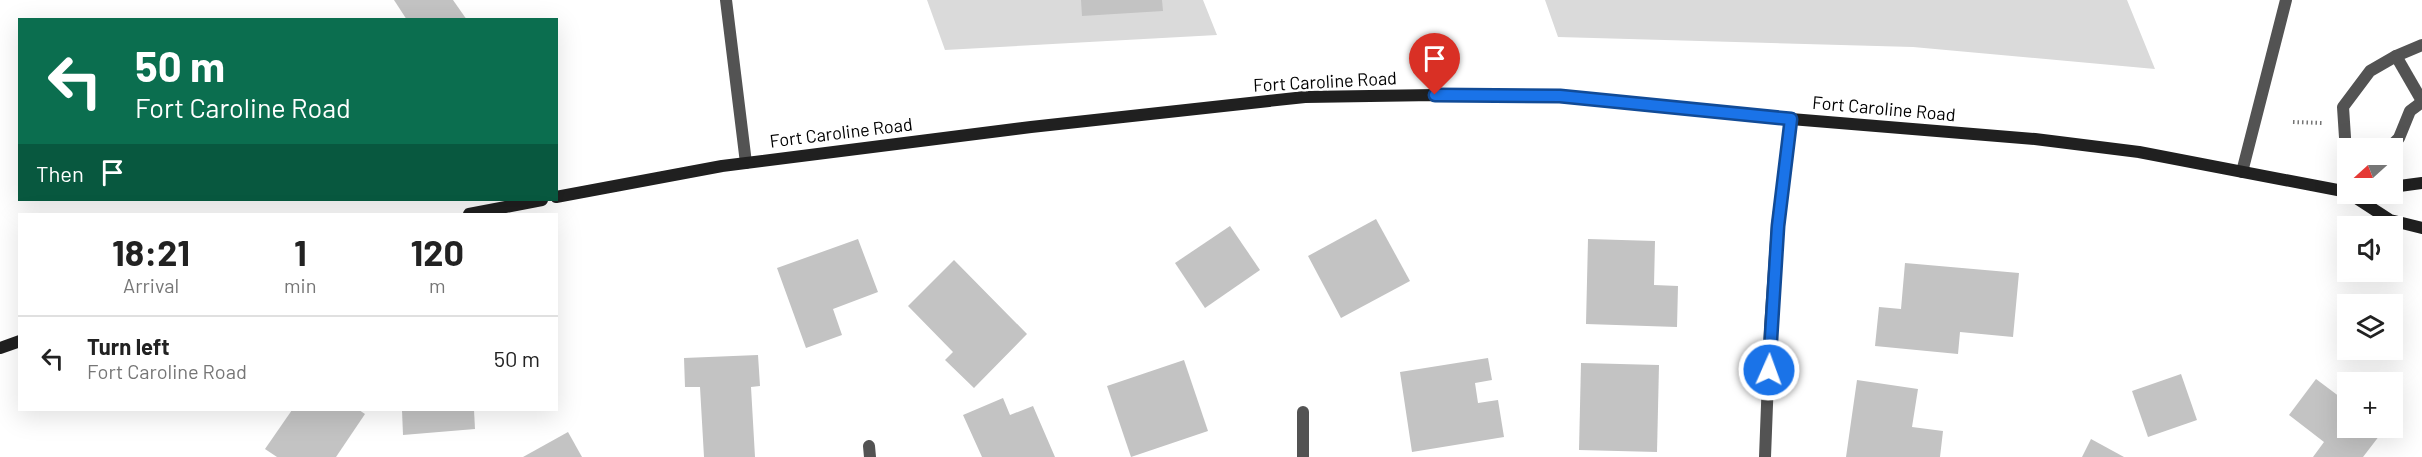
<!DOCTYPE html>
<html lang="en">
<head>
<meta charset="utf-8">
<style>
	body { margin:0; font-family:Barlow,sans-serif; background:#f2f2f2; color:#222; height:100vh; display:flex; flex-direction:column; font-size:22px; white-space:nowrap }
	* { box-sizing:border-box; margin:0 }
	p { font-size:20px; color:#767676 }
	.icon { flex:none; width:33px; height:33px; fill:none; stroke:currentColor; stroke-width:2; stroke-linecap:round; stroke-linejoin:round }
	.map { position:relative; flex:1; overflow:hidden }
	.drawer { position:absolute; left:18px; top:213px; width:540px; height:198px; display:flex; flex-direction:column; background:#fff; border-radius:0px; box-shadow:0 6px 24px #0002 }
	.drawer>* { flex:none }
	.guide { position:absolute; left:18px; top:18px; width:540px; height:183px; border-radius:0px; box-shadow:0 6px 24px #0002; background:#0b6e4f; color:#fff; overflow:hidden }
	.needle { width:39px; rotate:249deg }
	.tools { position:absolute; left:2337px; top:138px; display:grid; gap:12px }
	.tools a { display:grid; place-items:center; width:66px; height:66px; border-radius:0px; background:#fff; box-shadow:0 6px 24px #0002; font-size:30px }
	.pin { position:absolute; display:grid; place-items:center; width:51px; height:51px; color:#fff; margin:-62px -26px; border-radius:50% 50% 50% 0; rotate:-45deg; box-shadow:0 0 6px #0007 }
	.pin .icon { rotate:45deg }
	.me { position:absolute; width:66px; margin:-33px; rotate:2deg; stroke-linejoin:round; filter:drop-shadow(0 0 4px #0008) }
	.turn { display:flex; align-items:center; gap:21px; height:126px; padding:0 18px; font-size:27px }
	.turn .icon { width:78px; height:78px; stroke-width:2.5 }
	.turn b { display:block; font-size:42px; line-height:51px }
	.then { display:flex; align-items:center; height:57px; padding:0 18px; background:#0003; gap:12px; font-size:22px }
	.eta { display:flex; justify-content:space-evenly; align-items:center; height:102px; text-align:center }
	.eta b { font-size:36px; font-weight:700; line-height:42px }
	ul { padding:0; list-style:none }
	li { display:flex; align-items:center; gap:18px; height:84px; padding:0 18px; border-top:2px solid #e0e0e0 }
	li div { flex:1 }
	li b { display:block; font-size:22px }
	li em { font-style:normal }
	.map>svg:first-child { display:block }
	.green { fill:#dadada }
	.building { fill:#c3c3c3 }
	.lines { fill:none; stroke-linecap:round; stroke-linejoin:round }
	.path { stroke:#757575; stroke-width:4; stroke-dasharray:1.5 3; stroke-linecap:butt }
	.lane { stroke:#535353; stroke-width:12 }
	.street { stroke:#535353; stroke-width:12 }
	.secondary { stroke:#202020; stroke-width:12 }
	.route-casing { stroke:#114b97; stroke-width:15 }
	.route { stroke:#1a73e8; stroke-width:10 }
	.labels { text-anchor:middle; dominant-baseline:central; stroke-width:4.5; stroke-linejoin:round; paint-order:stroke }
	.street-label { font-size:18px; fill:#000; stroke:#fff }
</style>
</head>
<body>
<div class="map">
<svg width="2422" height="457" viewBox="0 0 2422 457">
	<rect width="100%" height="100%" fill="#fff"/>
	<!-- green -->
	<g class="green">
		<polygon points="927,0 1203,0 1217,35 945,50"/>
		<polygon points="1545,0 2127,0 2155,69 1913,47 1558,37"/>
	</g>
	<!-- building -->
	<g class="building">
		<polygon points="394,0 453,0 467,20 407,20"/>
		<polygon points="1081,0 1162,0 1163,11 1082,16"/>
		<polygon points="1376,219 1410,281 1341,318 1308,256"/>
		<polygon points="1230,226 1260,270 1205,308 1175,263"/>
		<polygon points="858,239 878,292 833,309 842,335 806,348 777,268"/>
		<polygon points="1588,239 1655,241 1654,285 1678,286 1677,327 1586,324"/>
		<polygon points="954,260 1027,334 974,388 945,360 953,352 908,306"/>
		<polygon points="1905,263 2019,273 2013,337 1960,332 1958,354 1875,346 1879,307 1901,309"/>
		<polygon points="758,355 760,386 751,387 755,457 704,457 700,387 685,387 684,358"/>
		<polygon points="1488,358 1492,380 1475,383 1478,403 1498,400 1504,437 1412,452 1400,372"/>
		<polygon points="1184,360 1208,431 1131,457 1107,386"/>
		<polygon points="1581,363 1659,365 1657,452 1579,450"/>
		<polygon points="2181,374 2197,420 2148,437 2132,391"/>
		<polygon points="2316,379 2348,403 2348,428 2379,428 2383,431 2363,457 2313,457 2324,442 2289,415"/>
		<polygon points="1857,380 1918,389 1912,427 1943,431 1940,457 1846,457"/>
		<polygon points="1003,398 1010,415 1033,406 1055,457 982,457 963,415"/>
		<polygon points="292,410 359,410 365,414 336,457 277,457 265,449"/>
		<polygon points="402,410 474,410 475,429 403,435"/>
		<polygon points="568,432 582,457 523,457"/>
		<polygon points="2091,439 2124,457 2082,457"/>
	</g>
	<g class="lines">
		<!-- path -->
		<polyline class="path" points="2293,122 2323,123"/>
		<!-- lane -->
		<g class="lane">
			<polyline points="726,0 746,163"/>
			<polyline points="2396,56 2422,101"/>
			<polyline points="2389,148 2399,138 2410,111 2422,102"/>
			<polyline points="2242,172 2286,0"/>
			<polyline points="2348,183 2343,107 2370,71 2396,56 2422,45"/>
		</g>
		<!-- street -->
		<g class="street">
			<polyline points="869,446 870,457"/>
			<polyline points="1303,457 1303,412"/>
			<polyline points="1765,457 1770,327 1777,226 1791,119"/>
		</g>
		<!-- secondary -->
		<g class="secondary">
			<polyline points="2392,187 2422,183"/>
			<polyline points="2350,194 2390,220 2422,228"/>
			<polyline points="556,197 722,166 1031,127 1305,97 1435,95 1560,96 1791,119 2035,139 2139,152 2348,192"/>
			<polyline points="469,214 542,200"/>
			<polyline points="0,348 20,341"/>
		</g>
	</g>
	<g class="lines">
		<!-- route casing -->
		<g class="route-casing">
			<polyline id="route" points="1435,95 1560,96 1791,119 1778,226 1769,370"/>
		</g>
		<!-- route -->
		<use href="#route" class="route"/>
	</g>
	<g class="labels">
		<!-- street labels -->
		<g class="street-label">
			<text transform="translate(1325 81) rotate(-3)">Fort Caroline Road</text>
			<text transform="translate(1884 108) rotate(5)">Fort Caroline Road</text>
			<text transform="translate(841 132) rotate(-7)">Fort Caroline Road</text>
		</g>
	</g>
</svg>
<div class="tools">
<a><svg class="needle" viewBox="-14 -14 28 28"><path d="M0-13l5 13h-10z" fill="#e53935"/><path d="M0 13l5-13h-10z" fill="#767676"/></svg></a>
<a><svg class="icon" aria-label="sound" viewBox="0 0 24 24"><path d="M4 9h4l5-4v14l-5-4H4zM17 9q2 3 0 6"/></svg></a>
<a><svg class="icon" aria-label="layers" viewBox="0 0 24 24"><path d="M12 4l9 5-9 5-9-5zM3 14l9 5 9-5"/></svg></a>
<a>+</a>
</div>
<div class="pin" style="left:1435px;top:95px;background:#d93025"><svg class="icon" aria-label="arrive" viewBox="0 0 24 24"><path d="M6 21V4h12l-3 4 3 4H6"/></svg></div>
<svg class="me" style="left:1769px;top:370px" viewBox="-20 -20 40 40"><circle r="17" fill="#1a73e8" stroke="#fff" stroke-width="3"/><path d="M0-11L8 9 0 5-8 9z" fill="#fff"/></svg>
<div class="guide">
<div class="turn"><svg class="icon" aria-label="left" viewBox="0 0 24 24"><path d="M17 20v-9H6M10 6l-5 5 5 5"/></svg><div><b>50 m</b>Fort Caroline Road</div></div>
<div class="then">Then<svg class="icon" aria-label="arrive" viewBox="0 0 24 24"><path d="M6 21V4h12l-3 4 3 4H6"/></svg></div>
</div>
<section class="drawer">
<div class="eta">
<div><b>18:21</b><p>Arrival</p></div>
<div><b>1</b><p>min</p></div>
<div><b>120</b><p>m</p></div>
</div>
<ul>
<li><svg class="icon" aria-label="left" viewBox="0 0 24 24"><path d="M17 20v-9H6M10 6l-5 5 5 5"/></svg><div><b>Turn left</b><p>Fort Caroline Road</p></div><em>50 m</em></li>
</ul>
</section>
</div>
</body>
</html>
